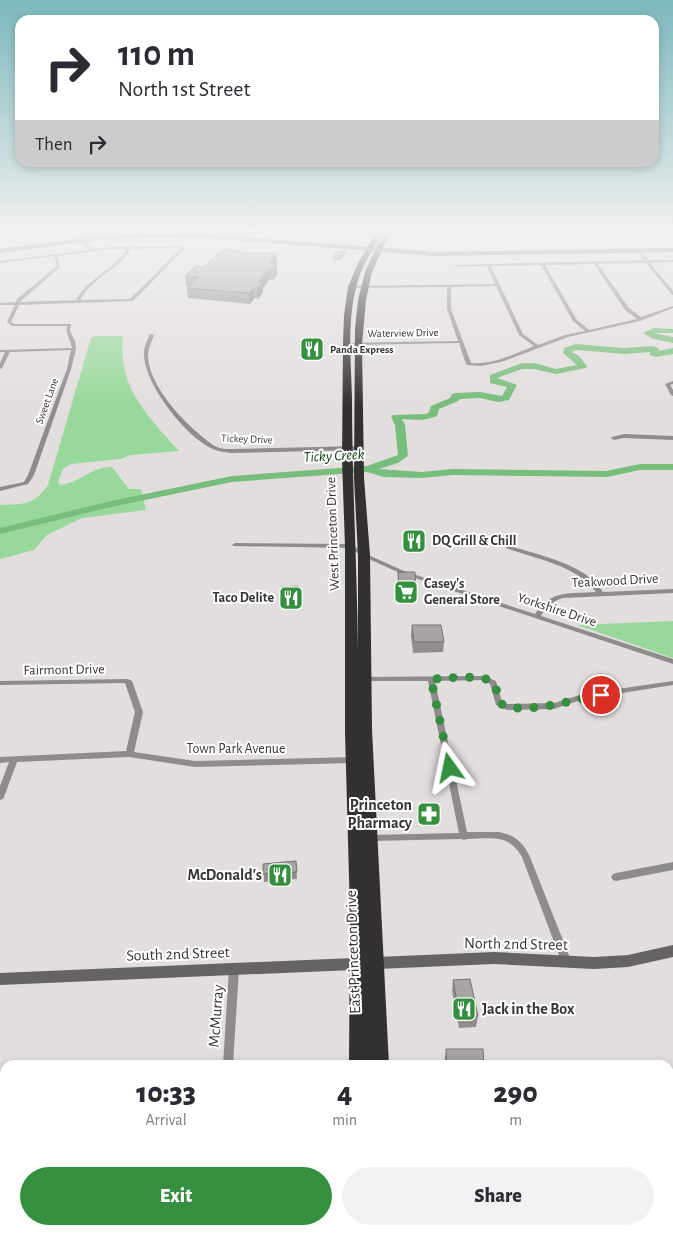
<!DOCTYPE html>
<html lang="en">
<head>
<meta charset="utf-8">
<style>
	body { margin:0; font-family:"Alegreya Sans",sans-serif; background:#f2f2f3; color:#2b2b33; height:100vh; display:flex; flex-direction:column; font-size:19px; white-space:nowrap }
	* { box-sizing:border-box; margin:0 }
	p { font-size:16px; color:#7c7c81 }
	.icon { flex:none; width:28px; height:28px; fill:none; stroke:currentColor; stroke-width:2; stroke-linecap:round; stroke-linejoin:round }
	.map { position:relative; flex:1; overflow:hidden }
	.drawer { position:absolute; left:0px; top:1060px; width:674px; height:175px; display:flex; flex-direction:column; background:#fff; border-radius:15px 15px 0 0; box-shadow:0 2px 8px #0003 }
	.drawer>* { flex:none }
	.banner { position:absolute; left:15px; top:15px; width:644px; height:152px; border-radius:15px; box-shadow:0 2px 8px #0003; background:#fff; color:#2b2b33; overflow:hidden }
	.pin { position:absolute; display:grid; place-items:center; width:42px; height:42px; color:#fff; margin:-21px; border:2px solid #fff; border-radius:50%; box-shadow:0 1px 5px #0007 }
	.me { position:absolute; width:55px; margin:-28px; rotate:348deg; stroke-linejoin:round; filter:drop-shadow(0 0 4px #0008) }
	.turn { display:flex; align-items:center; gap:18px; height:105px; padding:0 20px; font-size:22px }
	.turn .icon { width:65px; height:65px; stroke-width:2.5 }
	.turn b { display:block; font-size:35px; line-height:42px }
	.then { display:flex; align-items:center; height:48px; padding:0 20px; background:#0003; gap:10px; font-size:19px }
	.eta { display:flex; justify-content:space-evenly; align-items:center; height:85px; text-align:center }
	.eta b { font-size:30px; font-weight:800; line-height:35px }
	.button { display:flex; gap:10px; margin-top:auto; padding:10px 20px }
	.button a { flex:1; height:58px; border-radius:30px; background:#348f3f; color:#fff; font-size:20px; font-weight:800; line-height:58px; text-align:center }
	.button a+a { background:#f2f2f3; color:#2b2b33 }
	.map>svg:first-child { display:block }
	.green { fill:#98d89b }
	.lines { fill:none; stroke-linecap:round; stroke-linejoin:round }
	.river { fill:#77bd7b; fill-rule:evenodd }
	.street { fill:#8d8b8b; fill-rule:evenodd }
	.secondary { fill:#666363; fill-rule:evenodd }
	.highway { fill:#333030; fill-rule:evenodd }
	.wall { fill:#908d8c }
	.shaded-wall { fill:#767372 }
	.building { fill:#a8a4a3; stroke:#767372 }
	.route { stroke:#348f3f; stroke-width:9; stroke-dasharray:0 16.2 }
	.labels { text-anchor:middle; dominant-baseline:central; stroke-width:4; stroke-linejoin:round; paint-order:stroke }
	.far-street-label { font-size:11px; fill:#373535; stroke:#fff }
	.far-poi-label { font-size:11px; font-weight:bold; fill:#373535; stroke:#fff; text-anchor:start }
	.street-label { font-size:14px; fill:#373535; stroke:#fff }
	.poi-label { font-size:14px; font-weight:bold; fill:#373535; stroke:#fff; text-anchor:start }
	.water-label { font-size:15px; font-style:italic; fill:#0d4015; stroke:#fff }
	.near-poi-label { font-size:16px; font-weight:bold; fill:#373535; stroke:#fff; text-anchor:end }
	.near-street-label { font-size:16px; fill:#373535; stroke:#fff }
</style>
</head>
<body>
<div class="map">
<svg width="673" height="1235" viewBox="0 0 673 1235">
	<rect width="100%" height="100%" fill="#e3dede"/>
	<!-- green -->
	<g class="green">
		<path d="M95 336H123C117 386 147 416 179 451L131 455 120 459 71 464 63 469 58 482 60 485C79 483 93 466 112 467L129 489H141L146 510 82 518 47 535 34 550 0 559V505C23 504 34 506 48 485L91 338Z"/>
		<polygon points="673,621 673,658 577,625"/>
	</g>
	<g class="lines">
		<!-- river -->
		<g class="river">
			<polygon points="654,328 673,329 673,333 654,333 673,337 673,343 653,339 643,333"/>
			<path d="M576 344 624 348 653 346 658 348 659 351 673 348V354L656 357 650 355V352L624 354 577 350 571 352 579 356 587 366 586 368 556 374 534 369H522L497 378 517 385 509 400 498 402 480 398 460 399 458 401 439 409 437 416C425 421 415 420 402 419L405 425 408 456 398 463 379 469 422 472 452 469 606 471 640 464H673V470H640L607 477 452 475 422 478 384 477 367 472 232 482 111 507 0 534V528L111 501 232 476 367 466 398 455 395 425 391 417 393 415 426 414 429 412 431 406 450 398 452 394 455 393 480 392 502 396 507 387 490 383V375L522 363H534L556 369 577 365 563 353 564 348Z"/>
		</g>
		<!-- street -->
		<g class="street">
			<path d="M77 233H81L91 249 110 247H129L131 245 133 247 184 246 186 247 133 301 19 305 11 322 15 324H71L70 331 75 341 76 349 71 369 34 475 28 484 0 491V487L24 482 28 475 67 369 71 350 10 352 2 368 0 369V363L5 352H0V350L72 348C71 340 65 334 67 326H12L7 322 15 305H0V303L16 302 17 299 57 266 54 256 0 263V261L88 250ZM181 248 130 299 80 300C92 278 118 270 131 249ZM110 249H127C114 270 88 278 76 300L20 302 60 267 57 256Z"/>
			<path d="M636 247 648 260H673V262L650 263 673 291V295H672L646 263 598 264 629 308 641 317 673 306V308L640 321 568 337 501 362 481 366 467 365 465 361 459 343 347 345 345 344 347 343 458 341 447 309V287L352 288 350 287 351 286 495 284 487 266 456 267 454 266 456 265 644 260 634 248ZM594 264 625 310 637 319 589 330 577 320 545 265ZM541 265 573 321 585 331 565 335 538 345 523 334 491 266ZM496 286 519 335 534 346C514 354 493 365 471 363L451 309V287Z"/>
			<path d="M150 334 154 335C152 341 149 347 148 353 147 382 178 416 198 433 204 438 210 444 217 447 221 449 227 449 232 449L359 446 362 448 359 450 232 453C226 452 219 452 213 449 186 437 146 386 144 356 143 348 147 341 150 334Z"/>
			<polygon points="673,381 673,384 670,385 673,390 673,396 671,395 665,384"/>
			<polygon points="624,434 673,436 673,440 624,438 614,440 611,438 612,437"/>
			<path d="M235 543 351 544 366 554 404 571 535 614C551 589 571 594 596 592 576 565 536 559 506 548L505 547 506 546H510C536 554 577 563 596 583 598 586 601 589 603 592L673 589V593L563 598C553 601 546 607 541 616L673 659V664L400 573 362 556 350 548 233 546 232 545Z"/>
			<path d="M484 676 496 681 502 702 508 704 554 703 583 694 673 681V685L584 699 554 709 507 710 496 705 490 684 483 680 435 681 467 832H499C515 835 523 842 530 857L572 963 570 966 567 967 564 966 562 963 522 857C509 833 490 839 467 839L464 840 461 839 370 841 367 840 366 838 367 836 370 835 459 833 428 681H363L359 679 360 677Z"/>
			<polygon points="128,679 132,681 143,712 134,752 195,761 353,757 356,758 357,760 356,762 353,763 195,767 129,757 17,762 4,797 3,799 0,800 0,786 9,762 0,763 0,757 126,751 135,712 125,683 0,685 0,681"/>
			<polygon points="673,862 673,870 616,881 613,880 611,877 613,874 616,873"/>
			<polygon points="234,965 237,966 239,969 233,1065 223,1065 229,969 231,966"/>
			<rect x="0" y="1151" width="5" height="12"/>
			<polygon points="32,1230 44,1230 43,1235 31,1235"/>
		</g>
		<!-- secondary -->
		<g class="secondary">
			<polygon points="154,233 205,234 435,252 673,248 673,252 435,256 205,238 152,237 92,241 0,253 0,249 92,237"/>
			<polygon points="673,945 673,957 628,967 594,969 494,964 0,985 0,973 494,952 594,957 628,955"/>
		</g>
		<!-- highway -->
		<g class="highway">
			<path d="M376 233H383C373 250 360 268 356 288 347 323 351 362 352 398 352 482 357 566 358 650V555L354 478 355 329 358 300 365 272 377 246 385 233H392L384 246 372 272 366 300 362 344 364 478 370 555 372 730 389 1065H369L366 962 369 1065H349L350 913 345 732V546L342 460 343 344 344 315 348 287 359 261Z"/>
			<rect x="350" y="1230" width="22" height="5"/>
			<rect x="372" y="1230" width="22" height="5"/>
		</g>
	</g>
	<!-- wall -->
	<g class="wall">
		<polygon points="241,251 241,253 277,263 276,264 277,265 277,275 273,280 269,280 263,288 263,292 258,299 254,298 250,304 188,298 187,288 189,286 186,286 185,276"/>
		<polygon points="345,254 340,260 333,260 333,257"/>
		<polygon points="398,572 416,593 416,603 398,603"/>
		<polygon points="282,587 299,596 300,602 283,603"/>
		<polygon points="412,625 444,642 443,652 413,653 411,635"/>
		<polygon points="296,861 297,879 264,882 263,864"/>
		<polygon points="453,980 478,1016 476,1027 459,1028 452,991"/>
		<polygon points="446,1049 484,1065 444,1065"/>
	</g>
	<!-- shaded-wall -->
	<g class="shaded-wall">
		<polygon points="0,233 13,233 0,235"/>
		<polygon points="345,251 345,254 340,260 340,258"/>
		<polygon points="276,253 277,263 272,270 269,262"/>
		<polygon points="277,265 277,275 273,280 273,270"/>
		<polygon points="269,269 269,280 263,288 263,292 258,299 258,288 259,282"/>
		<polygon points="254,288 254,298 250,304 249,293"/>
	</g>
	<!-- building -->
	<g class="building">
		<polygon points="223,249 241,251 239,253 276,253 269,262 277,265 273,270 269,269 259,282 263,282 258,288 254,288 249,293 187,288 198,277 185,276 195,266 204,267"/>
		<polygon points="338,251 345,251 340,258 333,257"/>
		<polygon points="398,572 415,572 416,593 399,592"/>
		<polygon points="298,586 299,596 283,596 282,587"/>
		<polygon points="412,625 441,625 444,642 414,642"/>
		<polygon points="296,861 297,872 263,874 263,864"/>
		<polygon points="470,979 478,1016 460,1017 453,980"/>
		<polygon points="446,1049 483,1049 484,1065 447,1065"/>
	</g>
	<!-- sky -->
	<linearGradient id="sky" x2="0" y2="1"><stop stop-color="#7bb8bc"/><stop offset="0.57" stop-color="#f2f0f0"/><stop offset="1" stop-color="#f2f0f0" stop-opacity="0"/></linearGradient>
	<rect width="673" height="406" fill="url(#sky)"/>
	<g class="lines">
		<!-- route -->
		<path class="route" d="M450 768 431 679C444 679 485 673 493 683 497 688 498 697 499 702 516 718 580 698 601 695"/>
	</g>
	<!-- icons -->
	<defs>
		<g id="restaurant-square" transform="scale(1.25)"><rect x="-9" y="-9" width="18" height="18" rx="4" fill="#348f3f" stroke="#fff"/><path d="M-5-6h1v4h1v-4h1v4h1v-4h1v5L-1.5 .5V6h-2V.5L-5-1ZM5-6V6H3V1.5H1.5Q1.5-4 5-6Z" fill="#fff"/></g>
		<g id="supermarket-square" transform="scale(1.25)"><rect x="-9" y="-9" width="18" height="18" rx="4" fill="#348f3f" stroke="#fff"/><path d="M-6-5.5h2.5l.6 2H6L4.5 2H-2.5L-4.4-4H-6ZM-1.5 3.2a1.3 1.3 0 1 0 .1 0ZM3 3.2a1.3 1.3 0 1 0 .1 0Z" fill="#fff"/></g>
		<g id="pharmacy-square" transform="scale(1.25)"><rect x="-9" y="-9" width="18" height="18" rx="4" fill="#348f3f" stroke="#fff"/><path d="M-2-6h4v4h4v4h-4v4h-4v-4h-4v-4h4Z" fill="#fff"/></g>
	</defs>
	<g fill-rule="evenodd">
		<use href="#restaurant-square" x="312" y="349"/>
		<use href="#restaurant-square" x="414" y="541"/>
		<use href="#supermarket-square" x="406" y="592"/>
		<use href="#restaurant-square" x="291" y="598"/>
		<use href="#pharmacy-square" x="429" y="814"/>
		<use href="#restaurant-square" x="280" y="875"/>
		<use href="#restaurant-square" x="464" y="1009"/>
	</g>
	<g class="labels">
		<!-- far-street labels -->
		<g class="far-street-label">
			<text transform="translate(403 333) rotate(-1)">Waterview Drive</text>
			<text transform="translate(47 401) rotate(-70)">Sweet Lane</text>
			<text transform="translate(247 439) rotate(2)">Tickey Drive</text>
		</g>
		<!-- far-poi labels -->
		<g class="far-poi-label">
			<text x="330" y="349">Panda Express</text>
		</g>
		<!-- street labels -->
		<g class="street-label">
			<text transform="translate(333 534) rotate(-92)">West Princeton Drive</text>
			<text transform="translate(615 581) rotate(-3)">Teakwood Drive</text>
			<text transform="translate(557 610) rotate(18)">Yorkshire Drive</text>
			<text transform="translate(64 670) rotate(-1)">Fairmont Drive</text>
			<text x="236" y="749">Town Park Avenue</text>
		</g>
		<!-- poi labels -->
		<g class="poi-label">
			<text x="432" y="541">DQ Grill &amp; Chill</text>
			<text x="424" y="584">Casey's<tspan x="424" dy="16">General Store</tspan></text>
			<text x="274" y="598" text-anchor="end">Taco Delite</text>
		</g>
		<!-- water labels -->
		<g class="water-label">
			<text transform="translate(334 456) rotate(-3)">Ticky Creek</text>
		</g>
		<!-- near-poi labels -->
		<g class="near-poi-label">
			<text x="412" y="805">Princeton<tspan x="412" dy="18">Pharmacy</tspan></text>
			<text x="262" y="875">McDonald's</text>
			<text x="482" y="1009" text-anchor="start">Jack in the Box</text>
		</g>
		<!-- near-street labels -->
		<g class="near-street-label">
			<text transform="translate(516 944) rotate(1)">North 2nd Street</text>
			<text transform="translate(353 952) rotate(-92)">East Princeton Drive</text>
			<text transform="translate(178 954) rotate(-2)">South 2nd Street</text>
			<text transform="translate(216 1016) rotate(-86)">McMurray</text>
		</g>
	</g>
</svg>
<div class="pin" style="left:601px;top:695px;background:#d93025"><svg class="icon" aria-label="arrive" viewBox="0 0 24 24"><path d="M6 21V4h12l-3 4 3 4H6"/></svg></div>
<svg class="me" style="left:450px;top:768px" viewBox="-20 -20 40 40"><path d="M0-17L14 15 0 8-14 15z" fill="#348f3f" stroke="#fff" stroke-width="4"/></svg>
<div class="banner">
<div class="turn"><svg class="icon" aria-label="right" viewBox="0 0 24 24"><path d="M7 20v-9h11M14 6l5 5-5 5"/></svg><div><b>110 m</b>North 1st Street</div></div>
<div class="then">Then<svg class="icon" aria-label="right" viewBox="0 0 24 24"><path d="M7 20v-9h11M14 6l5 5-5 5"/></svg></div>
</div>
<section class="drawer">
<div class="eta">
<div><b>10:33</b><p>Arrival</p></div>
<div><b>4</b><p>min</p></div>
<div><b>290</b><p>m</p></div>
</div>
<div class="button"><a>Exit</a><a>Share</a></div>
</section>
</div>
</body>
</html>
